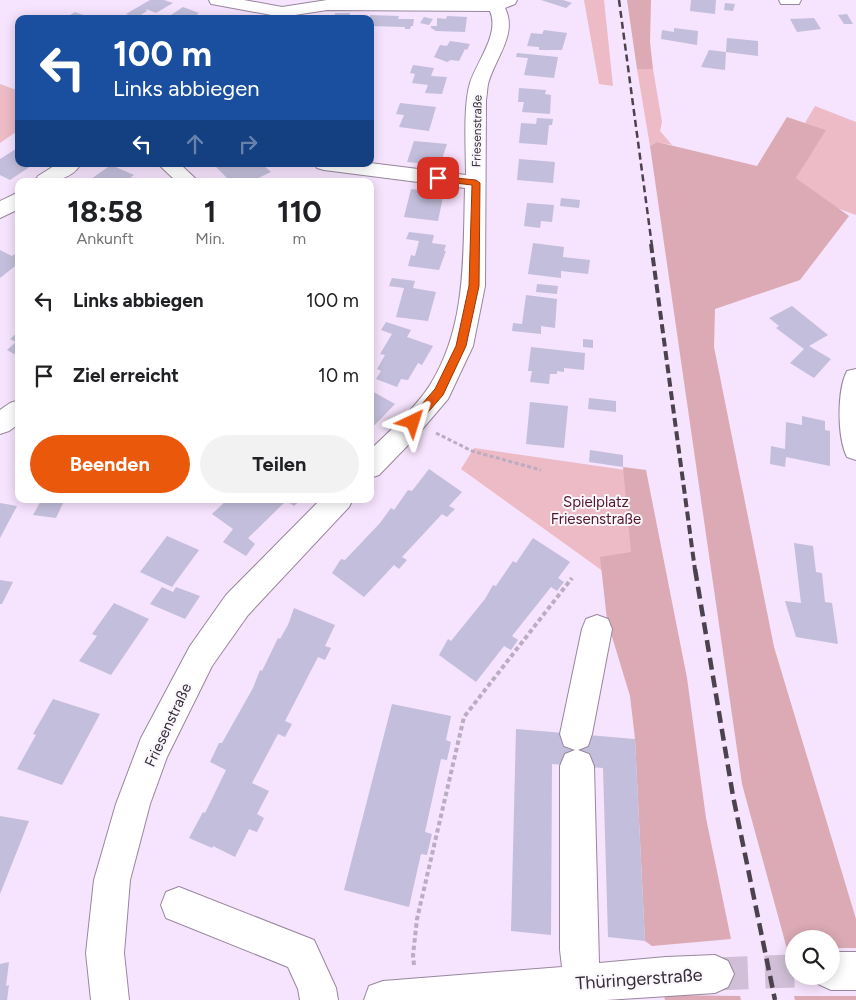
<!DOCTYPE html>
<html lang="de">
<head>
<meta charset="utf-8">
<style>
	body { margin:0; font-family:Figtree,sans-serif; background:#f2f2f2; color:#202124; height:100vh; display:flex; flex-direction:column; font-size:19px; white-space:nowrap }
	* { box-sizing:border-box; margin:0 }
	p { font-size:16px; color:#757577 }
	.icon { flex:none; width:28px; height:28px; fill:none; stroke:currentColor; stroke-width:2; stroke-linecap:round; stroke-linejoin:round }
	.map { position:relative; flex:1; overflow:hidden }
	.sheet { position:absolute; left:15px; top:178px; width:359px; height:325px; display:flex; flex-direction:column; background:#fff; border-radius:10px; box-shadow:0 2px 12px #0003 }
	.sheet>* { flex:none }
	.hud { position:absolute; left:15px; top:15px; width:359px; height:152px; border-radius:10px; box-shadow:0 2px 12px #0003; background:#1a4fa0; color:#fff; overflow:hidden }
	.tools { position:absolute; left:785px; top:930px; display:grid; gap:10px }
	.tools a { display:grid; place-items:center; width:55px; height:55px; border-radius:50%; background:#fff; box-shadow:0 2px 12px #0003; font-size:25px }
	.pin { position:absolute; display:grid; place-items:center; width:42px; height:42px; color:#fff; margin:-21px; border-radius:10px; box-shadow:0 2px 8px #0006 }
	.me { position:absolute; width:55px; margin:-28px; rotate:41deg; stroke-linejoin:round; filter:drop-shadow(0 0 4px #0008) }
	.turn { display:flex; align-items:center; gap:18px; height:105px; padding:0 15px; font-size:22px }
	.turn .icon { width:65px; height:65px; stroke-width:2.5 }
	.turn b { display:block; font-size:35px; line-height:42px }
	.lanes { display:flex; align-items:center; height:48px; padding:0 15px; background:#0003; justify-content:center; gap:25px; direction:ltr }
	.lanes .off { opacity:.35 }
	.eta { display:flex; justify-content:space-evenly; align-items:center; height:85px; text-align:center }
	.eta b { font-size:30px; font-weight:700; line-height:35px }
	.primary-button { display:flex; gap:10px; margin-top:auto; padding:10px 15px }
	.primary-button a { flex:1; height:58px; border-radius:30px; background:#ea580c; color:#fff; font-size:20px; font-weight:700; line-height:58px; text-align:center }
	.primary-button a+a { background:#f2f2f2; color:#202124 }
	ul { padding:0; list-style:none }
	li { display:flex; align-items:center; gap:15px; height:75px; padding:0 15px }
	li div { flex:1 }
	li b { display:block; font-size:19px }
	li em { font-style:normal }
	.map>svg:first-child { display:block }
	.green { fill:#ecbbc5 }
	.forest { fill:#dbaab4 }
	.building { fill:#c3bedb }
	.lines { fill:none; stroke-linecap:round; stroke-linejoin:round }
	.minor-tunnel { stroke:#d0bfd6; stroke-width:33; stroke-dasharray:33 17; stroke-linecap:butt }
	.minor-casing { stroke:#98869e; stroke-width:2 }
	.path-far1 { stroke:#bbacc1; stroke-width:3; stroke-dasharray:4 2.5; stroke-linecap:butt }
	.path { stroke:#bbacc1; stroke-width:4; stroke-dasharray:4.5 3; stroke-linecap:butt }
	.minor { fill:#fff; fill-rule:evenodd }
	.rail-far2 { stroke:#4b424e; stroke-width:2.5; stroke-dasharray:7 4; stroke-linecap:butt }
	.rail-far1 { stroke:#4b424e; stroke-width:4; stroke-dasharray:9 4.5; stroke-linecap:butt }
	.rail { stroke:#4b424e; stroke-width:4.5; stroke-dasharray:12 6; stroke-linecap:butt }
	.route { fill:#ea580c; stroke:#983908 }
	.labels { text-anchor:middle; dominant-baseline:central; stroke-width:4; stroke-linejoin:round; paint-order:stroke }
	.far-street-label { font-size:12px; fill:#362f39; stroke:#faf6fc }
	.park-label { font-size:15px; fill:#53182b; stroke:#faf6fc }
	.street-label { font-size:15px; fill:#362f39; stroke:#faf6fc }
	.near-street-label { font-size:18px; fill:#362f39; stroke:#faf6fc }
</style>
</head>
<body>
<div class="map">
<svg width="856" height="1000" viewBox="0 0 856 1000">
	<rect width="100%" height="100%" fill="#f6e3fd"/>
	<!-- green -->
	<g class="green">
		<polygon points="584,0 604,0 613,86 599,84"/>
		<polygon points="637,69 653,69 662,122 660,131 672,145 657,142 650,146"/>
		<polygon points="0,84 19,91 19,130 0,143"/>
		<polygon points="815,106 856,122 856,215 837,208 796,178 825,130 805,123"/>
		<polygon points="474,448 639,472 650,605 461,469"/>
	</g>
	<!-- forest -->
	<g class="forest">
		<polygon points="627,0 651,0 650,42 653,69 637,69"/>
		<polygon points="787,117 826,130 796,178 849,216 800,280 715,309 714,347 774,647 856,919 856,948 831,948 831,939 794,939 794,949 787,949 742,784 650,146 657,142 757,166"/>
		<polygon points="623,467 646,470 687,678 706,818 731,939 652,946 645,941 635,739 630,696 607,620 600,557 631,552"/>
		<polygon points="664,995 740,996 741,1000 665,1000"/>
		<polygon points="794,996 856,996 856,1000 795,1000"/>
	</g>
	<!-- building -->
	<g class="building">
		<polygon points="150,0 164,0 173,3 156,13 146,9 147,11 136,18 126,14"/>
		<polygon points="541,0 563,0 572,3 566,8"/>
		<polygon points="691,0 716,0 715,14 690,11"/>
		<polygon points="725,3 735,4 733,11 724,10"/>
		<polygon points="183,7 199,13 191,19 155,19 162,15 168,17"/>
		<polygon points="75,12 86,16 81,19 65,18"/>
		<polygon points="335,13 350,13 349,19 334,19"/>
		<polygon points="847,14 853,24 844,24 838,15"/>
		<polygon points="370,15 399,16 398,19 414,19 413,26 411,26 410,29 405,29 405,27 370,26"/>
		<polygon points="447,16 467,17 465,32 436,31 431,28 431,26 437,26 437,18 446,19"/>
		<polygon points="424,17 433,19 429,25 420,23"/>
		<polygon points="814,18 821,29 797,32 790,19"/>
		<polygon points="674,28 698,31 697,45 661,39 662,30 674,32"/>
		<polygon points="544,30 567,33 562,50 539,50 539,47 527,46 531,33 542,34"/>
		<polygon points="727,38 758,41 758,56 726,52"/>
		<polygon points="450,41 470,44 467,50 465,49 459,61 451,60 447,62 434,57 440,45 447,46"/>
		<polygon points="709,50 726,52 725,70 701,67"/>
		<polygon points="517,53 558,57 554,78 524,75 528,58 516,57"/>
		<polygon points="413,65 434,68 431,76 447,77 442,94 425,93 428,85 412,83 415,74 410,73"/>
		<polygon points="519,88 546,90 545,94 551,95 550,114 522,112 524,102 518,102"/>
		<polygon points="400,103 436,107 429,131 399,127 404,115 396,114"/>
		<polygon points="537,118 553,119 552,125 549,125 547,145 519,143 521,123 536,124"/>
		<polygon points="414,141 447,144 440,165 407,162"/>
		<polygon points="19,147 19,164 34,164 10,180 0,175 0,159"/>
		<polygon points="519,159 555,162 553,183 517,180"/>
		<polygon points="213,164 262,164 271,172 252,181 230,181"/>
		<polygon points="111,165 134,175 126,181 88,181"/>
		<polygon points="437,182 455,184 453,190 435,188"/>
		<polygon points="411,189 444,192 438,221 404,217"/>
		<polygon points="561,198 580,200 579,208 560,206"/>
		<polygon points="527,203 554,205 552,222 541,221 540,228 524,226"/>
		<polygon points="409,232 434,235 432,243 446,245 444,251 446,251 439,270 408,266 411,255 415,256 419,241 406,239"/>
		<polygon points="533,243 564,247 563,257 590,260 588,274 561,271 561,278 528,274"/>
		<polygon points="0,250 12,256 19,251 19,263 0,278"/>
		<polygon points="392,278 415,281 413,288 436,292 428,321 396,317 404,288 389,286"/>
		<polygon points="537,284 558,286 557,294 536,292"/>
		<polygon points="526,295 557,299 555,328 541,326 541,334 512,331 513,323 522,324"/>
		<polygon points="792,306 828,335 809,346 831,359 814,378 790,363 804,349 776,328 779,326 769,318"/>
		<polygon points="386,322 411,330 407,337 433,346 422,365 418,363 408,380 401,379 397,387 376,379 381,371 377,369 385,355 380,354 392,334 381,330"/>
		<polygon points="19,331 19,357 7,350 16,342 10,339"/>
		<polygon points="583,339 593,340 593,348 583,347"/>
		<polygon points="531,347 585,353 584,370 564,368 564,372 557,371 557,374 550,374 549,384 530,382 532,371 528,371"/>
		<polygon points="370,390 395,404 370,430"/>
		<polygon points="589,398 616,401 616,412 588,409"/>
		<polygon points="530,402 568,406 564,448 526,444"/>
		<polygon points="802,416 825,421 825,430 830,431 830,466 786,457 785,467 770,464 771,446 785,449 786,422 802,425"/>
		<polygon points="590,450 623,455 623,467 589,462"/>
		<polygon points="429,469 462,492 449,506 455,509 447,517 442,514 402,557 407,560 399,569 394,565 364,597 332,573 341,559 345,560 380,523 391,508 394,510 408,490 412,491"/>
		<polygon points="42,499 65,499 56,518 33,515"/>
		<polygon points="228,499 302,499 294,506 286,501 248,538 255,544 246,556 223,542 233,529 212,514"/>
		<polygon points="0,503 17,506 0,538"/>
		<polygon points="167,536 199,550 172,587 140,572"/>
		<polygon points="533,538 570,562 558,578 564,582 557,591 551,587 512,636 518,640 511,650 504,646 476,682 439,655 448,639 451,641 485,599 493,585 496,586 513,561 516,563"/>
		<polygon points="794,543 813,546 816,572 822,573 825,602 832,603 838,644 796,637 785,601 801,603"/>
		<polygon points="0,580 13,582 2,604 0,604"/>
		<polygon points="162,587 173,592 176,587 200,596 185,619 150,604"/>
		<polygon points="114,603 149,619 111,675 79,661 97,636 92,634"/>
		<polygon points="294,608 335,625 325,646 331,648 325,660 318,657 285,721 292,724 285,737 278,734 252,783 269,791 257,814 264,818 257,832 249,829 235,857 213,846 212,848 189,838 203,812 205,813 226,770 210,762 219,743 222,743 253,688 260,670 262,671 278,638 280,639 288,625"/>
		<polygon points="53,699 100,714 62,785 17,769 36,735 33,734"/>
		<polygon points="392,704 451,716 446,740 451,742 447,760 441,759 425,832 432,834 427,855 421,854 409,907 344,890"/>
		<polygon points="516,729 635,739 645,941 608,937 603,768 552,764 551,935 511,931"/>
		<polygon points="0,816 29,821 0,894"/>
		<polygon points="9,962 6,986 9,985 7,1000 0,1000 0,964"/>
	</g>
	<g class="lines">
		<!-- minor-tunnel -->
		<polyline class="minor-tunnel" points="715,974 794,971"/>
		<!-- minor casing -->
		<g class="minor-casing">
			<g id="minor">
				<path d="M209 0H244L282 7 327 0H517L515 4 505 8C518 34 495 58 488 84 487 89 487 95 486 100L485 286 473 346 448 399 413 440 379 475 370 478V450C389 432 416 407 430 385 467 326 463 255 465 188L324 170 317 168 314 164 370 163 466 175C466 151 463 105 470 83 477 61 500 34 490 11L327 10 282 17 217 5 211 4Z"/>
				<polygon points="779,0 801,0 799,4 781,4"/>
				<path d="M57 164H81C70 181 53 181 35 181L38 176Z"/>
				<polygon points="158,164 180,164 198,181 176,181"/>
				<polygon points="19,192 19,209 0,218 0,201"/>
				<path d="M856 369V460L847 457C837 437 837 390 847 371Z"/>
				<polygon points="19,400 19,424 9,431 0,434 0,410 10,403"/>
				<polygon points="321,499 353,499 349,507 248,615 212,666 167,757 150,804 130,880 124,953 129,1000 91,1000 86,953 94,880 116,804 141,738 190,646 226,595"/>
				<polygon points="597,615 608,619 612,629 592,734 588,746 578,750 589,754 594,766 599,963 666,957 715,955 728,961 734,974 728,987 715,993 606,1000 364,1000 369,986 383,981 562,967 560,950 560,766 565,754 575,750 564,746 560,734 582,629 586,619"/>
				<polygon points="179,887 314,940 336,988 338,1000 300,1000 298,989 288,967 166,918 161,905 166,892"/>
				<polygon points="831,952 856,952 856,990 831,990 818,984 814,976 831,976"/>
			</g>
		</g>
		<!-- path-far1 -->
		<polyline class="path-far1" points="436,433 472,451 541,470"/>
		<!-- path -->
		<polyline class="path" points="414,965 413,955 417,919 464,717 572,578"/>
		<!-- minor -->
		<use href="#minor" class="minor"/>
		<!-- rail-far2 -->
		<polyline class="rail-far2" points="619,0 652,246"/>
		<!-- rail-far1 -->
		<polyline class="rail-far1" points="651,244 695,570"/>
		<!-- rail -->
		<polyline class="rail" points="695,569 733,796 775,1000"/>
	</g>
	<!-- route -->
	<polygon class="route" points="435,176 476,180 480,183 479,286 466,346 443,395 417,425 413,426 408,422 409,419 435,389 456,346 469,286 472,185 438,181 435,180"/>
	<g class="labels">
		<!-- far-street labels -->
		<g class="far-street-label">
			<text transform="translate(477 131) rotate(-89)">Friesenstraße</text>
		</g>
		<!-- park labels -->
		<g class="park-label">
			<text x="596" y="502">Spielplatz<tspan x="596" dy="17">Friesenstraße</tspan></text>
		</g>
		<!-- street labels -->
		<g class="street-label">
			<text transform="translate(168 725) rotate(-65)">Friesenstraße</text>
		</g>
		<!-- near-street labels -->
		<g class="near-street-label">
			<text transform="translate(639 979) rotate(-4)">Thüringerstraße</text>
		</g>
	</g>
</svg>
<div class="tools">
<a><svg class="icon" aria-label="search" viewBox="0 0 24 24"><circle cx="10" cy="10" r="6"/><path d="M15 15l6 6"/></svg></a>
</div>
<div class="pin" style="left:438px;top:178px;background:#d93025"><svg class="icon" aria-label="arrive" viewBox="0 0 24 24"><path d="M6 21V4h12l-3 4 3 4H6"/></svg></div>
<svg class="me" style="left:413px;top:422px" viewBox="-20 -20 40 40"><path d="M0-17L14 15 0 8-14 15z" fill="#ea580c" stroke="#fff" stroke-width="4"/></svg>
<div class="hud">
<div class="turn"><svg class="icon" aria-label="left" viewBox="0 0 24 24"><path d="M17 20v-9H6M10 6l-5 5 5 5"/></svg><div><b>100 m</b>Links abbiegen</div></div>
<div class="lanes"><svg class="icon" aria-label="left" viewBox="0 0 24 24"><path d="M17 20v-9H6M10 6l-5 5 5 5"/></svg><svg class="icon off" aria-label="ahead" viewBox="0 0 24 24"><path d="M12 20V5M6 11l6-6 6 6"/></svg><svg class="icon off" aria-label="right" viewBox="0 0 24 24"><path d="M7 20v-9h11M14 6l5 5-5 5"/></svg></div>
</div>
<section class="sheet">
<div class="eta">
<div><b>18:58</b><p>Ankunft</p></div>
<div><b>1</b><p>Min.</p></div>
<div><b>110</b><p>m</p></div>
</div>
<ul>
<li><svg class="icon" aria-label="left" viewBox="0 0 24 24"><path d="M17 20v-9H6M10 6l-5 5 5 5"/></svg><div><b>Links abbiegen</b></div><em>100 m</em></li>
<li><svg class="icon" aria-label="arrive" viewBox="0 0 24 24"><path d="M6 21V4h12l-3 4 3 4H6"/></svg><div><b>Ziel erreicht</b></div><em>10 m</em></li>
</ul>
<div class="primary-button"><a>Beenden</a><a>Teilen</a></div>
</section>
</div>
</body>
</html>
